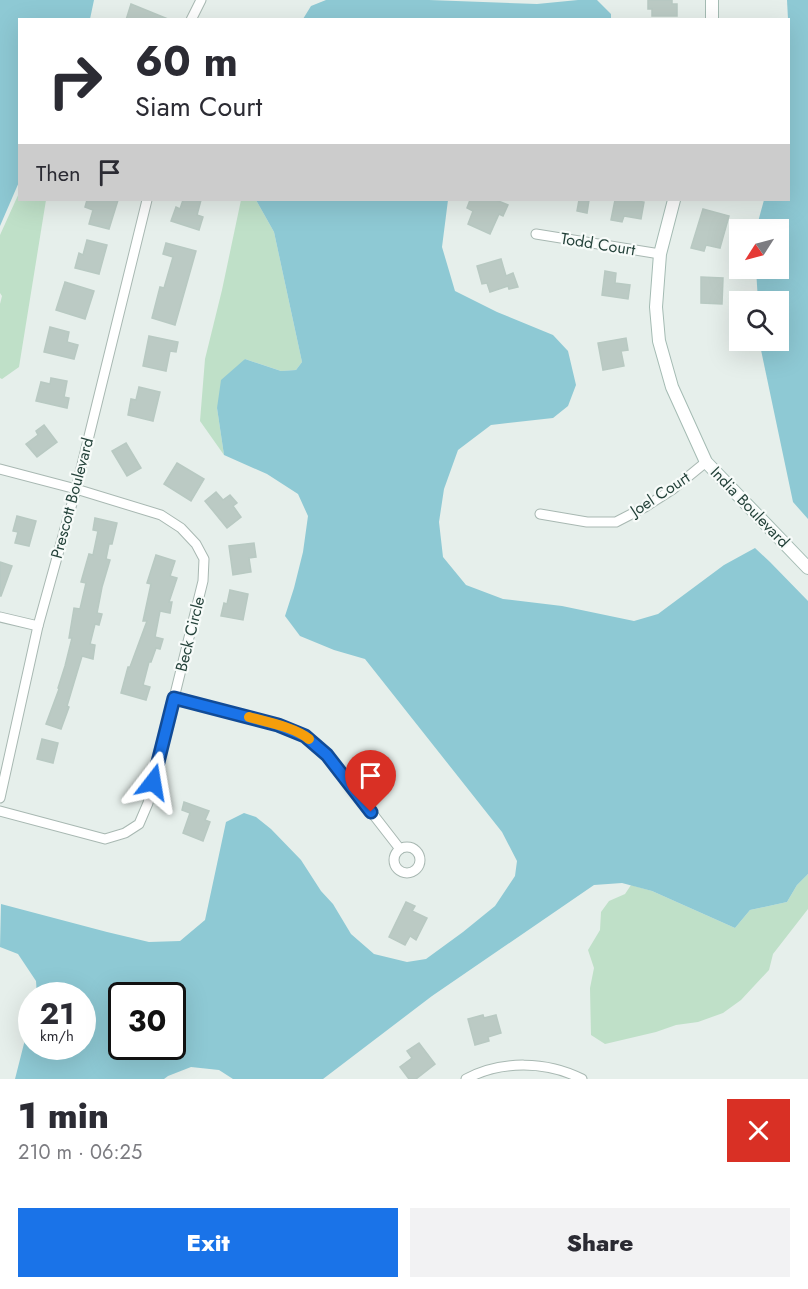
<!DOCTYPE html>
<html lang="en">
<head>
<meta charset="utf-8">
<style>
	body { margin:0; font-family:Jost,sans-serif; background:#f2f2f3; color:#2b2b33; height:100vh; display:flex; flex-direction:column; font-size:22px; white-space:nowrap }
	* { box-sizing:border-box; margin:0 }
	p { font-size:20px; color:#7c7c81 }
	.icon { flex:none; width:33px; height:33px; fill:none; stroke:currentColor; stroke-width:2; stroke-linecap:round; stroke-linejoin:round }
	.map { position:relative; height:1079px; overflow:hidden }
	.panel { display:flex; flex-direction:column; background:#fff; flex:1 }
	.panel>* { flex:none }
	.hud { position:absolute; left:18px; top:18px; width:772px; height:183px; border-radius:0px; box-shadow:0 6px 24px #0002; background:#fff; color:#2b2b33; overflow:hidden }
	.needle { width:39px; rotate:234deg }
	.fabs { position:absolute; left:729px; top:219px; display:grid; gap:12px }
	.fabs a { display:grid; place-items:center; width:60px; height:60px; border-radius:0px; background:#fff; box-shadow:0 6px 24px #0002; font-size:30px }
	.speed { position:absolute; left:18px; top:982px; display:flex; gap:12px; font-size:30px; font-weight:700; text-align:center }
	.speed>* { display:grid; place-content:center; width:78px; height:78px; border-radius:50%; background:#fff; box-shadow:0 6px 24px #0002; line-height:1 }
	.speed small { font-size:15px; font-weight:400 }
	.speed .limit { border:3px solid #111; border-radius:9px; background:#fff; color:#111 }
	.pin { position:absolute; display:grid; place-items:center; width:51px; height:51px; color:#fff; margin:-62px -26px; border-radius:50% 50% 50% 0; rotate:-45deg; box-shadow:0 0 6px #0007 }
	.pin .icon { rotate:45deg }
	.me { position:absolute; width:66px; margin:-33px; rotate:14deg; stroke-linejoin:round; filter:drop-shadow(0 0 4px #0008) }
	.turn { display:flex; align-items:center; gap:21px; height:126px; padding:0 18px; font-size:27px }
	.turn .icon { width:78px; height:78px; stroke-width:2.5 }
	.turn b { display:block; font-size:42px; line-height:51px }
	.then { display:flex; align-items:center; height:57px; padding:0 18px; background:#0003; gap:12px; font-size:22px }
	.round { display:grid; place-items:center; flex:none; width:63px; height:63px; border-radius:0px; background:#f2f2f3 }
	.summary { display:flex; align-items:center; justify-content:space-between; height:102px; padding:0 18px }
	h1 { font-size:36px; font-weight:800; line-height:45px }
	.button { display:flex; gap:12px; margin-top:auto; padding:12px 18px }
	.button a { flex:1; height:69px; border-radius:0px; background:#1a73e8; color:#fff; font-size:24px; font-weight:800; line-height:69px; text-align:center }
	.button a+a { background:#f2f2f3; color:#2b2b33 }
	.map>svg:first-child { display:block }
	.green { fill:#bfe0c8 }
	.water { fill:#8ec9d4; fill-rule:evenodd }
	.building { fill:#bbcac4; stroke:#b8c9c2; stroke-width:1.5 }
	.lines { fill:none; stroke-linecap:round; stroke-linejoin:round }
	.street-casing { stroke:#a8b8b2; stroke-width:11 }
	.secondary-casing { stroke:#a4bbb3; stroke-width:14 }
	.street { stroke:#fff; stroke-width:9 }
	.secondary { stroke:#fff; stroke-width:12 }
	.route-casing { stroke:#114b97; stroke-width:15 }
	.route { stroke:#1a73e8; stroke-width:10 }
	.slow { stroke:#f59e0b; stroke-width:10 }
	.labels { text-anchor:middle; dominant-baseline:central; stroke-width:4.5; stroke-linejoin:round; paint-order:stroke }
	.street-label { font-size:16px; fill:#24423a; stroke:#f7fbf9 }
</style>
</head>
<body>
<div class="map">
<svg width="808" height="1079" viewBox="0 0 808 1079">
	<rect width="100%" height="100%" fill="#e6efeb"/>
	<!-- green -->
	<g class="green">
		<polygon points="19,193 20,200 46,200 19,367 2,379 0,378 0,304 2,296 0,293 0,235"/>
		<polygon points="241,200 256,200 274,232 302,362 296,370 281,371 245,359 217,408 224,455 200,421 205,359 222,290"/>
		<polygon points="808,874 808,909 773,954 769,970 741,1000 723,1013 698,1022 676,1025 656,1032 605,1044 591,1035 590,988 594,968 588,950 600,930 601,912 609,901 625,894 631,885 652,891 735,928 750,910 787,902 797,885"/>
	</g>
	<!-- water -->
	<g class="water">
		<polygon points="0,0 94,0 90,19 20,20 19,182 0,226"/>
		<polygon points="326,0 429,0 537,4 578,0 597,0 611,14 611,19 303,19 311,6"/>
		<polygon points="787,0 808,0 808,519 793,502 761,350 761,341 778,340 778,302 758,301 756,269 778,268 778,230 756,229 764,200 789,200 789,102 790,97 789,20 788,19"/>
		<path d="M256 200H448L442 247 455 291 497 312 553 335 568 351 576 385 568 406 553 418 491 425 458 450 444 489 439 522 443 557 466 585 503 599 562 606 634 621 658 614 724 565 755 548 770 562 808 601V874L797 885 787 902 750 910 735 928 652 891 622 883 594 885 432 996 323 1079H233L219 1070 191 1067 168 1076 164 1079H15L31 1016 32 1047H82V996H37L36 981 18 954 0 947 1 904 107 932 149 942 180 941 205 920 226 822 244 813 256 817 271 829 301 860 321 891 333 904 351 934 374 954 407 962 426 959 463 932 495 906 515 876 517 861 502 832 365 659 334 650 300 636 285 616 294 588 303 552 308 516 298 494 267 474 224 455 217 408 221 380 245 359 281 371 296 370 302 362 274 232ZM122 996H172V1047H122Z"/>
	</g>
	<!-- building -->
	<g class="building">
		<polygon points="648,0 672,0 672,4 677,4 677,16 652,16 652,9 648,9"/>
		<polygon points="131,4 168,19 168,20 126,20"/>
		<polygon points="87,200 118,200 109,229 89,224 93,210 85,207"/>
		<polygon points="183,200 201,200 197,215 203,217 199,230 171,221 176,207 180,209"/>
		<polygon points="470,200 496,200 508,205 503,216 499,214 490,234 468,224 473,211 467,208"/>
		<polygon points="579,200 589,200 587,213 577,211"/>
		<polygon points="615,200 631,200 644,202 641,219 624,216 622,222 611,220"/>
		<polygon points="703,209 729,216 720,248 706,245 704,251 691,248"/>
		<polygon points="87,240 107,245 99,274 75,268 79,253 83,255"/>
		<polygon points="166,243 196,251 175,325 152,318 160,287 164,288 173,257 163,254"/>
		<polygon points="501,259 506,276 513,273 518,287 509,289 508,286 490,292 487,283 482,284 477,266"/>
		<polygon points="605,271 616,273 615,283 630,285 628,299 602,295"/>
		<polygon points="701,277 723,278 722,304 701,303"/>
		<polygon points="65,282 94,291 85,319 56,310"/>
		<polygon points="50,327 69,332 67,342 78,345 74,359 44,352"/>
		<polygon points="149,336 178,342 176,352 170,351 166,371 143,366"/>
		<polygon points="626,338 628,350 621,351 624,366 603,370 598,343"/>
		<polygon points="51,378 67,381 64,397 69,398 67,408 36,401 41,382 50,384"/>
		<polygon points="139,387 160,392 153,421 128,415 131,399 136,400"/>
		<polygon points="44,425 57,442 37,457 26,444 38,435 36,431"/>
		<polygon points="126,443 141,468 127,476 112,451"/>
		<polygon points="177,463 204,479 191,501 164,484"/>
		<polygon points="216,492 223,500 230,495 237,503 233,506 241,517 227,528 205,501"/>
		<polygon points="17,516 36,521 29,546 15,543 18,532 13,531"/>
		<polygon points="95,518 117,523 112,544 109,544 106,559 110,560 102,587 97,613 102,614 99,625 95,624 90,644 95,645 93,659 82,656 67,706 69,707 61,729 46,724 59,689 58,688 65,666 72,638 69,638 74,608 80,609 86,583 81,582 89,554 93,555 98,531 93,530"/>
		<polygon points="254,543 256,557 249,558 251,572 233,575 229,546"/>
		<polygon points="156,555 175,561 170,576 177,578 169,602 172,602 170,613 160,611 155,637 163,639 160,649 156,648 151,662 149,662 143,685 150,687 146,700 121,693 128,667 130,667 147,621 143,621 151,584 147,583"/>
		<polygon points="0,562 12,566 1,596 0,596"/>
		<polygon points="230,590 248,594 243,620 221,616 224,603 227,604"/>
		<polygon points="42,739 58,743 53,763 37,759"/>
		<polygon points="184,802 209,811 205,820 210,822 203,841 183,833 190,813 182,810"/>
		<polygon points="406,902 415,906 412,911 427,918 416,940 410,936 405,945 389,937"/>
		<polygon points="483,1015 484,1018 496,1015 501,1033 488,1037 489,1041 475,1045 468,1019"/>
		<polygon points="419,1043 435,1064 416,1079 409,1079 400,1067 412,1058 407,1051"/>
	</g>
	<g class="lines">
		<!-- street casing -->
		<g class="street-casing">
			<g id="street">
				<polyline points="191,20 201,0"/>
				<polyline points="536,234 660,254"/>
				<polyline points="0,469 76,489 161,515 181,528 196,544 204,559 203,581 148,803 139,824 125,833 105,839 0,811"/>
				<polyline points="540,514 587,522 616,522 645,507 673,489 706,462"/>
				<polyline points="0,617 38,626"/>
				<polyline points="174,698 278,725 305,736 327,755 400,849"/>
				<polyline points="0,798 38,626 76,489 147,200"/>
				<circle cx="407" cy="860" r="13"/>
				<path d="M466 1079C501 1060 547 1061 582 1079"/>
			</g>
		</g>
		<!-- secondary casing -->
		<g class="secondary-casing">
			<g id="secondary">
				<polyline points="712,0 712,20"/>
				<polyline points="674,200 660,254 656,307 659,341 672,387 706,462 808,568"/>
			</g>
		</g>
		<!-- street -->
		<use href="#street" class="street"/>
		<!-- secondary -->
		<use href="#secondary" class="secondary"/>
	</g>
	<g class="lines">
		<!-- route casing -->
		<g class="route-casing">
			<polyline id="route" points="153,782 174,698 278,725 305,736 327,755 371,812"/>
		</g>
		<!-- route -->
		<use href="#route" class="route"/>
		<!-- slow -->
		<path class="slow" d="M249 717C267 722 294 727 309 739"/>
	</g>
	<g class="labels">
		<!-- street labels -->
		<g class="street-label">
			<text transform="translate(598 244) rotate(9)">Todd Court</text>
			<text transform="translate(660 494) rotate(-33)">Joel Court</text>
			<text transform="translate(72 498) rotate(-75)">Prescott Boulevard</text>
			<text transform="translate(750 507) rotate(46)">India Boulevard</text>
			<text transform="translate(190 634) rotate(-76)">Beck Circle</text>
		</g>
	</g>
</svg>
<div class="fabs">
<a><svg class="needle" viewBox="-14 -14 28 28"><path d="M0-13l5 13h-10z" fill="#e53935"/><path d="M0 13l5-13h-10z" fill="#7c7c81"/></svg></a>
<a><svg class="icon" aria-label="search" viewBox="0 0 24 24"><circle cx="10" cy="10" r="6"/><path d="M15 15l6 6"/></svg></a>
</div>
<div class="speed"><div>21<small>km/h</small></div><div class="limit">30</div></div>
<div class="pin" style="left:371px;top:812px;background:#d93025"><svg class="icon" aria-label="arrive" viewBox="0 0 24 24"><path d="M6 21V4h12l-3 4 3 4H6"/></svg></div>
<svg class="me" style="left:153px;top:782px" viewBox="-20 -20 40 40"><path d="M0-17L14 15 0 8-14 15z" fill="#1a73e8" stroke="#fff" stroke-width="4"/></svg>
<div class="hud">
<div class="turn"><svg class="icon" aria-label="right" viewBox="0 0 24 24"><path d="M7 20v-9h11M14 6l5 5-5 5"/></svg><div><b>60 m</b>Siam Court</div></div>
<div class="then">Then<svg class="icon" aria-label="arrive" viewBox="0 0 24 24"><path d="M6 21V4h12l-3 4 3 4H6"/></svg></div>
</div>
</div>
<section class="panel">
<div class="summary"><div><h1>1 min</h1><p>210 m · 06:25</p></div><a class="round" style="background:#d93025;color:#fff"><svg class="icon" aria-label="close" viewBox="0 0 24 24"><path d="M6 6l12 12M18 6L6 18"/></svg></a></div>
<div class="button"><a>Exit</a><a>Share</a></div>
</section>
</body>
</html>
